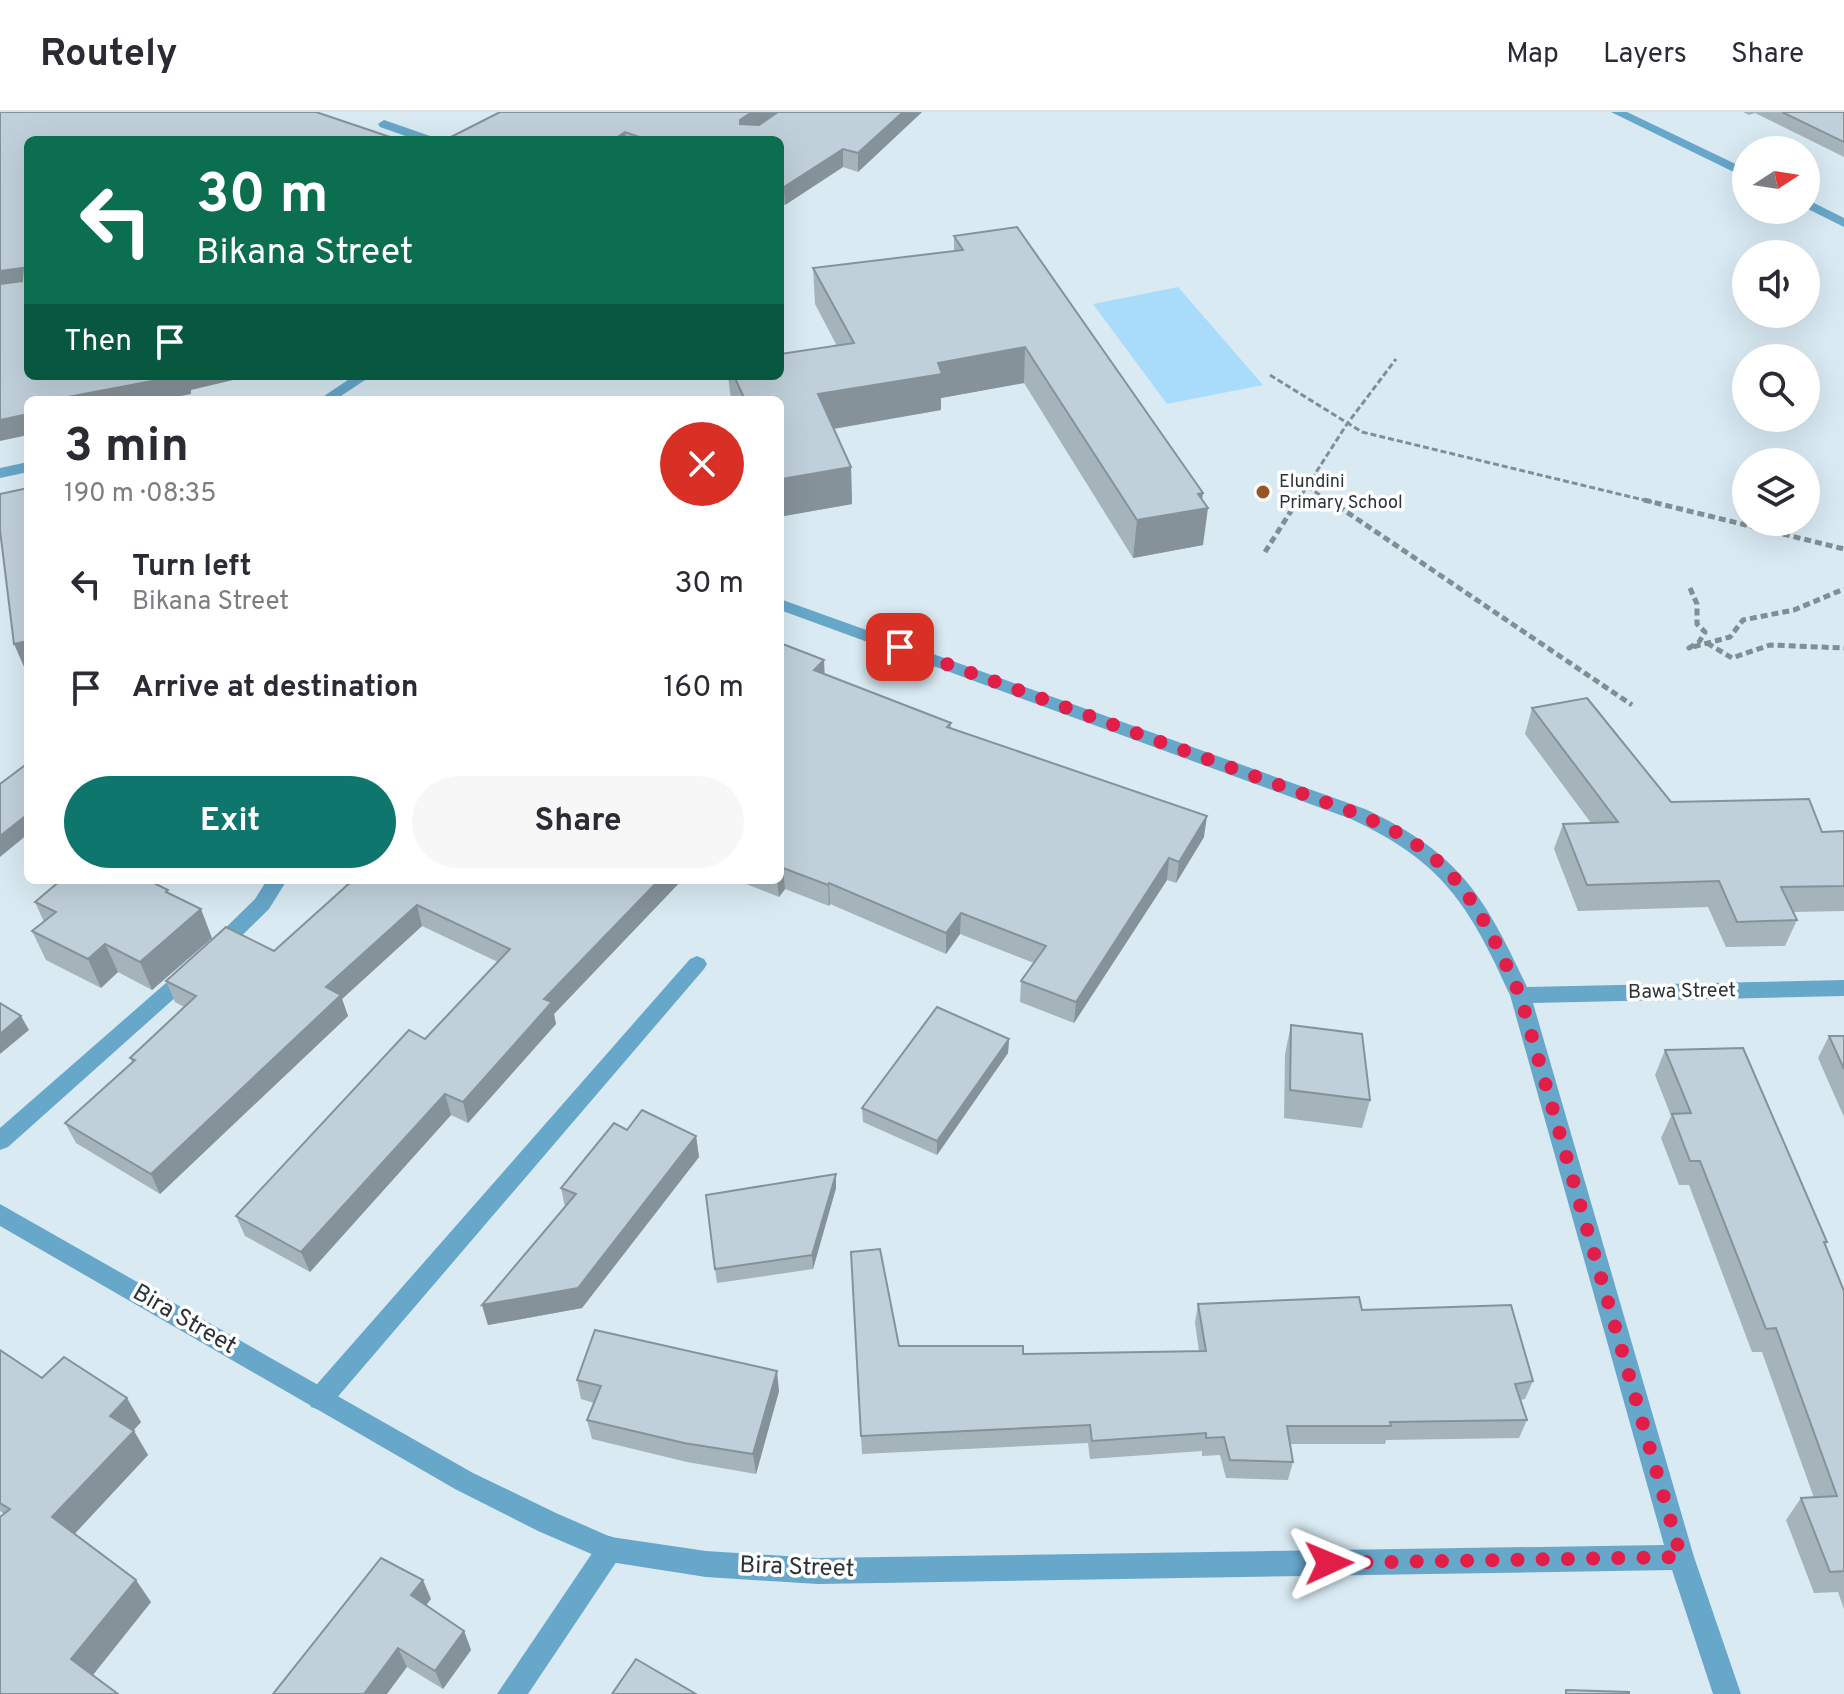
<!DOCTYPE html>
<html lang="en">
<head>
<meta charset="utf-8">
<style>
	body { margin:0; font-family:Overpass,sans-serif; background:#f7f7f7; color:#2b2b33; height:100vh; display:flex; flex-direction:column; font-size:30px; white-space:nowrap }
	* { box-sizing:border-box; margin:0 }
	p { font-size:26px; color:#7c7c81 }
	.icon { flex:none; width:44px; height:44px; fill:none; stroke:currentColor; stroke-width:2; stroke-linecap:round; stroke-linejoin:round }
	.map { position:relative; flex:1; overflow:hidden }
	.side { position:absolute; left:24px; top:284px; width:760px; height:488px; display:flex; flex-direction:column; background:#fff; border-radius:12px; box-shadow:0 8px 32px #0002 }
	.side>* { flex:none }
	.top-card { position:absolute; left:24px; top:24px; width:760px; height:244px; border-radius:12px; box-shadow:0 8px 32px #0002; background:#0b6e4f; color:#fff; overflow:hidden }
	.needle { width:52px; rotate:78deg }
	.controls { position:absolute; left:1732px; top:24px; display:grid; gap:16px }
	.controls a { display:grid; place-items:center; width:88px; height:88px; border-radius:50%; background:#fff; box-shadow:0 8px 32px #0002; font-size:40px }
	.pin { position:absolute; display:grid; place-items:center; width:68px; height:68px; color:#fff; margin:-34px; border-radius:16px; box-shadow:0 4px 12px #0006 }
	.me { position:absolute; width:88px; margin:-44px; rotate:89deg; stroke-linejoin:round; filter:drop-shadow(0 0 6px #0008) }
	.turn { display:flex; align-items:center; gap:28px; height:168px; padding:0 40px; font-size:36px }
	.turn .icon { width:104px; height:104px; stroke-width:2.5 }
	.turn b { display:block; font-size:56px; line-height:68px }
	.then { display:flex; align-items:center; height:76px; padding:0 40px; background:#0003; gap:16px; font-size:30px }
	.round { display:grid; place-items:center; flex:none; width:84px; height:84px; border-radius:42px; background:#f7f7f7 }
	.headline { display:flex; align-items:center; justify-content:space-between; height:136px; padding:0 40px }
	h1 { font-size:48px; font-weight:700; line-height:60px }
	.action { display:flex; gap:16px; margin-top:auto; padding:16px 40px }
	.action a { flex:1; height:92px; border-radius:48px; background:#0f766e; color:#fff; font-size:32px; font-weight:700; line-height:92px; text-align:center }
	.action a+a { background:#f7f7f7; color:#2b2b33 }
	ul { padding:0; list-style:none }
	li { display:flex; align-items:center; gap:24px; height:104px; padding:0 40px }
	li div { flex:1 }
	li b { display:block; font-size:30px }
	li em { font-style:normal }
	header { display:flex; align-items:center; gap:48px; box-sizing:border-box; height:112px; padding:0 40px; background:#fff; border-bottom:2px solid #e1e1e2 }
	header strong { font-size:38px }
	nav { display:flex; gap:44px; margin-inline-start:auto; font-size:28px }
	.map>svg:first-child { display:block }
	.green { fill:#a9dcfa }
	.lines { fill:none; stroke-linecap:round; stroke-linejoin:round }
	.path-far1 { stroke:#828e95; stroke-width:3; stroke-dasharray:6 3; stroke-linecap:butt }
	.path { stroke:#828e95; stroke-width:5; stroke-dasharray:7 4; stroke-linecap:butt }
	.service { fill:#67a7ca; fill-rule:evenodd }
	.minor { fill:#67a7ca; fill-rule:evenodd }
	.tertiary { fill:#67a7ca; fill-rule:evenodd }
	.wall { fill:#a5b3bb }
	.shaded-wall { fill:#869299 }
	.building { fill:#c0d0da; stroke:#869299; stroke-width:2 }
	.route { stroke:#e11d48; stroke-width:14; stroke-dasharray:0 25.2 }
	.poi-dot { fill:#985625; stroke:#fff; stroke-width:3 }
	.labels { text-anchor:middle; dominant-baseline:central; stroke-width:7; stroke-linejoin:round; paint-order:stroke }
	.far-poi-label { font-size:18px; fill:#2c3337; stroke:#fff; text-anchor:start }
	.street-label { font-size:20px; fill:#2c3337; stroke:#fff }
	.near-street-label { font-size:24px; fill:#2c3337; stroke:#fff }
</style>
</head>
<body>
<header>
<strong>Routely</strong>
<nav><a>Map</a><a>Layers</a><a>Share</a></nav>
</header>
<div class="map">
<svg width="1844" height="1582" viewBox="0 0 1844 1582">
	<rect width="100%" height="100%" fill="#d9eaf3"/>
	<!-- green -->
	<polygon class="green" points="1178,175 1263,273 1167,292 1093,192"/>
	<g class="lines">
		<!-- path-far1 -->
		<g class="path-far1">
			<polyline points="1270,263 1362,320 1652,390"/>
			<polyline points="1307,375 1332,390"/>
			<polyline points="1297,390 1347,312 1396,247"/>
		</g>
		<!-- path -->
		<g class="path">
			<polyline points="1329,388 1632,593"/>
			<polyline points="1644,388 1844,437"/>
			<polyline points="1265,440 1298,388"/>
			<polyline points="1690,476 1697,492 1697,512 1705,520 1699,530 1689,536 1730,525 1743,508 1794,498 1844,477"/>
			<polyline points="1707,531 1732,546 1770,533 1844,536"/>
		</g>
		<!-- service -->
		<g class="service">
			<polygon points="384,8 433,25 435,28 417,28 380,15 378,12"/>
			<polygon points="267,768 287,768 269,797 222,843 208,843 205,838 208,833 255,787"/>
			<polygon points="697,844 704,847 707,852 704,857 329,1295 320,1298 311,1295 308,1287 311,1279 690,847"/>
			<polygon points="189,854 196,857 199,862 196,867 8,1035 0,1038 0,1016 182,857"/>
			<polygon points="610,1424 619,1428 623,1437 619,1446 528,1582 497,1582 601,1428"/>
		</g>
		<!-- minor -->
		<g class="minor">
			<polygon points="354,264 371,264 335,288 318,288"/>
			<polygon points="28,350 28,360 0,366 0,356"/>
			<path d="M780 487 1365 697C1459 741 1484 783 1527 875L1844 868V884L1533 891 1694 1445 1741 1582H1713L1672 1458 818 1472 706 1465 610 1450 538 1419 455 1377 0 1114V1092L473 1361 556 1401 611 1425 706 1439 818 1446 1664 1433 1510 883C1469 793 1443 750 1351 707L780 498Z"/>
		</g>
		<!-- tertiary -->
		<g class="tertiary">
			<polygon points="1611,0 1627,0 1746,57 1746,66"/>
			<polygon points="1806,87 1844,106 1844,115 1806,96"/>
		</g>
	</g>
	<!-- wall -->
	<g class="wall">
		<polygon points="500,0 922,0 858,60 843,55 785,93 780,91 780,28 445,28"/>
		<polygon points="1743,0 1844,0 1844,45 1755,1 1749,3"/>
		<polygon points="954,124 1202,387 1203,433 1133,446 1024,271 941,286 941,298 834,317 851,355 852,392 784,404 780,395 780,288 731,288 728,264 780,264 837,234 815,192 813,156 954,139"/>
		<polygon points="825,562 951,611 951,617 1204,725 1176,771 1167,768 1074,911 1020,890 1021,869 1034,851 960,822 946,842 830,792 829,794 785,777 779,785 736,768 780,768"/>
		<polygon points="1532,596 1671,690 1822,720 1844,719 1844,799 1793,800 1797,808 1785,834 1726,835 1708,795 1578,799 1554,737 1563,712 1591,711 1525,622"/>
		<polygon points="336,768 682,768 554,902 556,912 468,1011 451,1003 310,1160 245,1124 236,1104 425,927 498,850 422,814 342,887 348,904 160,1082 76,1031 65,1011 132,950 130,946 184,895 175,890 166,869 274,839 347,773"/>
		<polygon points="170,782 212,826 152,878 118,860 101,876 46,848 32,819 44,810 35,790"/>
		<polygon points="1291,913 1370,988 1362,1016 1284,1006 1285,942"/>
		<polygon points="1829,924 1844,924 1844,1005 1818,946"/>
		<polygon points="1009,927 1008,941 937,1043 863,1010 862,996"/>
		<polygon points="1665,938 1827,1130 1825,1134 1844,1179 1844,1497 1838,1480 1814,1481 1786,1408 1801,1386 1814,1386 1762,1240 1752,1240 1689,1073 1679,1073 1661,1026 1671,1004 1655,963"/>
		<polygon points="627,1018 696,1024 699,1045 582,1196 488,1213 482,1193 565,1095 561,1076"/>
		<polygon points="836,1076 813,1157 717,1171 715,1157"/>
		<polygon points="851,1140 899,1234 1023,1242 1199,1239 1195,1211 1198,1192 1362,1198 1533,1269 1525,1287 1520,1288 1527,1308 1519,1326 1386,1328 1385,1332 1290,1332 1293,1350 1288,1368 1226,1366 1220,1343 1202,1344 1202,1339 1090,1347 1088,1331 862,1342"/>
		<polygon points="0,1238 42,1266 141,1310 133,1318 148,1343 74,1422 151,1490 93,1563 0,1582 4,1402 0,1399"/>
		<polygon points="577,1268 779,1279 756,1362 687,1350 592,1327 587,1308 594,1291 581,1287"/>
		<polygon points="431,1487 426,1493 464,1519 471,1538 443,1577 407,1555 273,1582"/>
	</g>
	<!-- shaded-wall -->
	<g class="shaded-wall">
		<polygon points="752,0 781,0 741,25 740,8"/>
		<polygon points="903,0 922,0 858,60 858,41"/>
		<polygon points="625,20 626,28 613,28"/>
		<polygon points="843,37 843,55 785,93 784,75"/>
		<polygon points="23,156 28,169 0,179 0,159"/>
		<polygon points="1025,235 1024,271 941,286 941,298 820,319 818,282 938,251"/>
		<polygon points="179,264 250,264 191,278 191,282 161,288 52,288"/>
		<polygon points="28,302 28,323 0,329 0,308"/>
		<polygon points="851,355 852,392 784,404 782,367"/>
		<polygon points="1203,381 1201,397 1208,396 1203,433 1133,446 1137,408 1198,382"/>
		<polygon points="28,529 28,564 14,532"/>
		<polygon points="824,548 825,569 814,558"/>
		<polygon points="28,702 28,722 0,745 0,724"/>
		<polygon points="1207,704 1204,725 1176,771 1179,750"/>
		<polygon points="1169,746 1167,768 1074,911 1076,890"/>
		<polygon points="783,756 785,777 779,785 777,768 780,768 780,760"/>
		<polygon points="659,768 682,768 554,902 556,912 468,1011 463,990 544,887"/>
		<polygon points="829,771 830,792 829,794 828,773"/>
		<polygon points="417,793 422,814 342,887 348,904 160,1082 151,1062 326,875"/>
		<polygon points="201,797 212,826 152,878 140,850"/>
		<polygon points="961,801 960,822 946,842 946,821"/>
		<polygon points="105,832 118,860 101,876 88,847"/>
		<polygon points="21,904 29,918 0,942 0,922"/>
		<polygon points="1009,927 1008,941 937,1043 937,1029"/>
		<polygon points="445,982 451,1003 310,1160 301,1140"/>
		<polygon points="696,1024 699,1045 582,1196 488,1213 482,1193"/>
		<polygon points="836,1062 836,1076 813,1157 812,1143"/>
		<polygon points="777,1259 779,1279 756,1362 753,1342"/>
		<polygon points="127,1286 141,1310 125,1328 110,1304"/>
		<polygon points="134,1319 148,1343 68,1429 52,1405"/>
		<polygon points="136,1468 151,1490 88,1569 71,1547"/>
		<polygon points="423,1468 431,1487 419,1502 411,1483"/>
		<polygon points="464,1519 471,1538 443,1577 435,1559"/>
		<polygon points="398,1536 407,1555 387,1582 364,1582"/>
	</g>
	<!-- building -->
	<g class="building">
		<polygon points="0,0 316,0 399,28 28,28 28,264 179,264 52,288 28,288 28,302 0,308 0,172 22,169 23,156 0,159"/>
		<polygon points="500,0 752,0 740,8 740,12 759,13 778,0 903,0 858,41 843,37 784,75 780,73 780,28 648,28 625,20 613,28 445,28"/>
		<polygon points="1782,0 1844,0 1844,30"/>
		<polygon points="1017,115 1203,381 1198,382 1208,396 1137,408 1025,235 938,251 942,262 818,282 851,355 782,367 780,363 780,288 745,288 734,264 780,264 780,242 854,231 813,156 963,138 954,124"/>
		<polygon points="28,376 28,529 14,532 0,418 0,382"/>
		<polygon points="780,531 824,548 814,558 951,611 947,615 1207,704 1179,750 1169,746 1076,890 1021,869 1046,834 961,801 946,821 829,771 828,773 783,756 780,760"/>
		<polygon points="1587,586 1671,690 1809,687 1822,720 1844,719 1844,774 1781,775 1797,808 1737,810 1719,769 1587,773 1563,712 1618,710 1532,596"/>
		<polygon points="28,651 28,702 0,724 0,672"/>
		<polygon points="61,768 148,768 168,778 166,780 201,797 140,850 105,832 88,847 32,819 56,800 35,790"/>
		<polygon points="353,768 659,768 544,887 552,890 463,990 445,982 301,1140 236,1104 409,918 425,927 510,837 417,793 326,875 341,883 151,1062 65,1011 135,948 130,946 196,884 166,869 226,815 274,839"/>
		<polygon points="0,891 21,904 0,922"/>
		<polygon points="937,895 1009,927 937,1029 862,996"/>
		<polygon points="1291,913 1362,922 1370,988 1290,978"/>
		<polygon points="1829,924 1844,924 1844,957"/>
		<polygon points="1743,936 1827,1130 1824,1130 1844,1179 1844,1459 1830,1460 1801,1386 1837,1384 1776,1216 1766,1217 1700,1049 1690,1049 1672,1002 1691,1001 1665,938"/>
		<polygon points="642,998 696,1024 578,1176 482,1193 576,1082 561,1076 614,1011 627,1018"/>
		<polygon points="836,1062 812,1143 715,1157 706,1083"/>
		<polygon points="880,1137 899,1234 1023,1234 1023,1242 1206,1239 1198,1192 1359,1185 1362,1198 1511,1193 1533,1269 1515,1272 1527,1308 1390,1310 1391,1314 1287,1314 1293,1350 1230,1348 1224,1325 1206,1326 1206,1321 1092,1329 1090,1313 861,1324 851,1140"/>
		<polygon points="595,1218 777,1259 753,1342 684,1331 587,1308 601,1274 577,1268"/>
		<polygon points="0,1238 42,1266 64,1245 127,1286 110,1304 134,1319 52,1405 136,1468 71,1547 118,1582 0,1582 0,1405 10,1397 0,1391"/>
		<polygon points="381,1446 423,1468 411,1483 464,1519 435,1559 398,1536 364,1582 273,1582"/>
		<polygon points="636,1547 696,1582 612,1582"/>
		<polygon points="1566,1578 1629,1580 1629,1582 1566,1582"/>
	</g>
	<g class="lines">
		<!-- route -->
		<path class="route" d="M900 535 1358 702C1377 711 1397 719 1414 731 1469 767 1494 826 1520 883L1681 1445 1329 1451"/>
	</g>
	<!-- markers -->
	<circle class="poi-dot" cx="1263" cy="380" r="8"/>
	<g class="labels">
		<!-- far-poi labels -->
		<g class="far-poi-label">
			<text x="1279" y="370">Elundini<tspan x="1279" dy="21">Primary School</tspan></text>
		</g>
		<!-- street labels -->
		<g class="street-label">
			<text transform="translate(1682 880) rotate(-1)">Bawa Street</text>
		</g>
		<!-- near-street labels -->
		<g class="near-street-label">
			<text transform="translate(184 1208) rotate(30)">Bira Street</text>
			<text transform="translate(797 1456) rotate(2)">Bira Street</text>
		</g>
	</g>
</svg>
<div class="controls">
<a><svg class="needle" viewBox="-14 -14 28 28"><path d="M0-13l5 13h-10z" fill="#e53935"/><path d="M0 13l5-13h-10z" fill="#7c7c81"/></svg></a>
<a><svg class="icon" aria-label="sound" viewBox="0 0 24 24"><path d="M4 9h4l5-4v14l-5-4H4zM17 9q2 3 0 6"/></svg></a>
<a><svg class="icon" aria-label="search" viewBox="0 0 24 24"><circle cx="10" cy="10" r="6"/><path d="M15 15l6 6"/></svg></a>
<a><svg class="icon" aria-label="layers" viewBox="0 0 24 24"><path d="M12 4l9 5-9 5-9-5zM3 14l9 5 9-5"/></svg></a>
</div>
<div class="pin" style="left:900px;top:535px;background:#d93025"><svg class="icon" aria-label="arrive" viewBox="0 0 24 24"><path d="M6 21V4h12l-3 4 3 4H6"/></svg></div>
<svg class="me" style="left:1329px;top:1451px" viewBox="-20 -20 40 40"><path d="M0-17L14 15 0 8-14 15z" fill="#e11d48" stroke="#fff" stroke-width="4"/></svg>
<div class="top-card">
<div class="turn"><svg class="icon" aria-label="left" viewBox="0 0 24 24"><path d="M17 20v-9H6M10 6l-5 5 5 5"/></svg><div><b>30 m</b>Bikana Street</div></div>
<div class="then">Then<svg class="icon" aria-label="arrive" viewBox="0 0 24 24"><path d="M6 21V4h12l-3 4 3 4H6"/></svg></div>
</div>
<section class="side">
<div class="headline"><div><h1>3 min</h1><p>190 m · 08:35</p></div><a class="round" style="background:#d93025;color:#fff"><svg class="icon" aria-label="close" viewBox="0 0 24 24"><path d="M6 6l12 12M18 6L6 18"/></svg></a></div>
<ul>
<li><svg class="icon" aria-label="left" viewBox="0 0 24 24"><path d="M17 20v-9H6M10 6l-5 5 5 5"/></svg><div><b>Turn left</b><p>Bikana Street</p></div><em>30 m</em></li>
<li><svg class="icon" aria-label="arrive" viewBox="0 0 24 24"><path d="M6 21V4h12l-3 4 3 4H6"/></svg><div><b>Arrive at destination</b></div><em>160 m</em></li>
</ul>
<div class="action"><a>Exit</a><a>Share</a></div>
</section>
</div>
</body>
</html>
